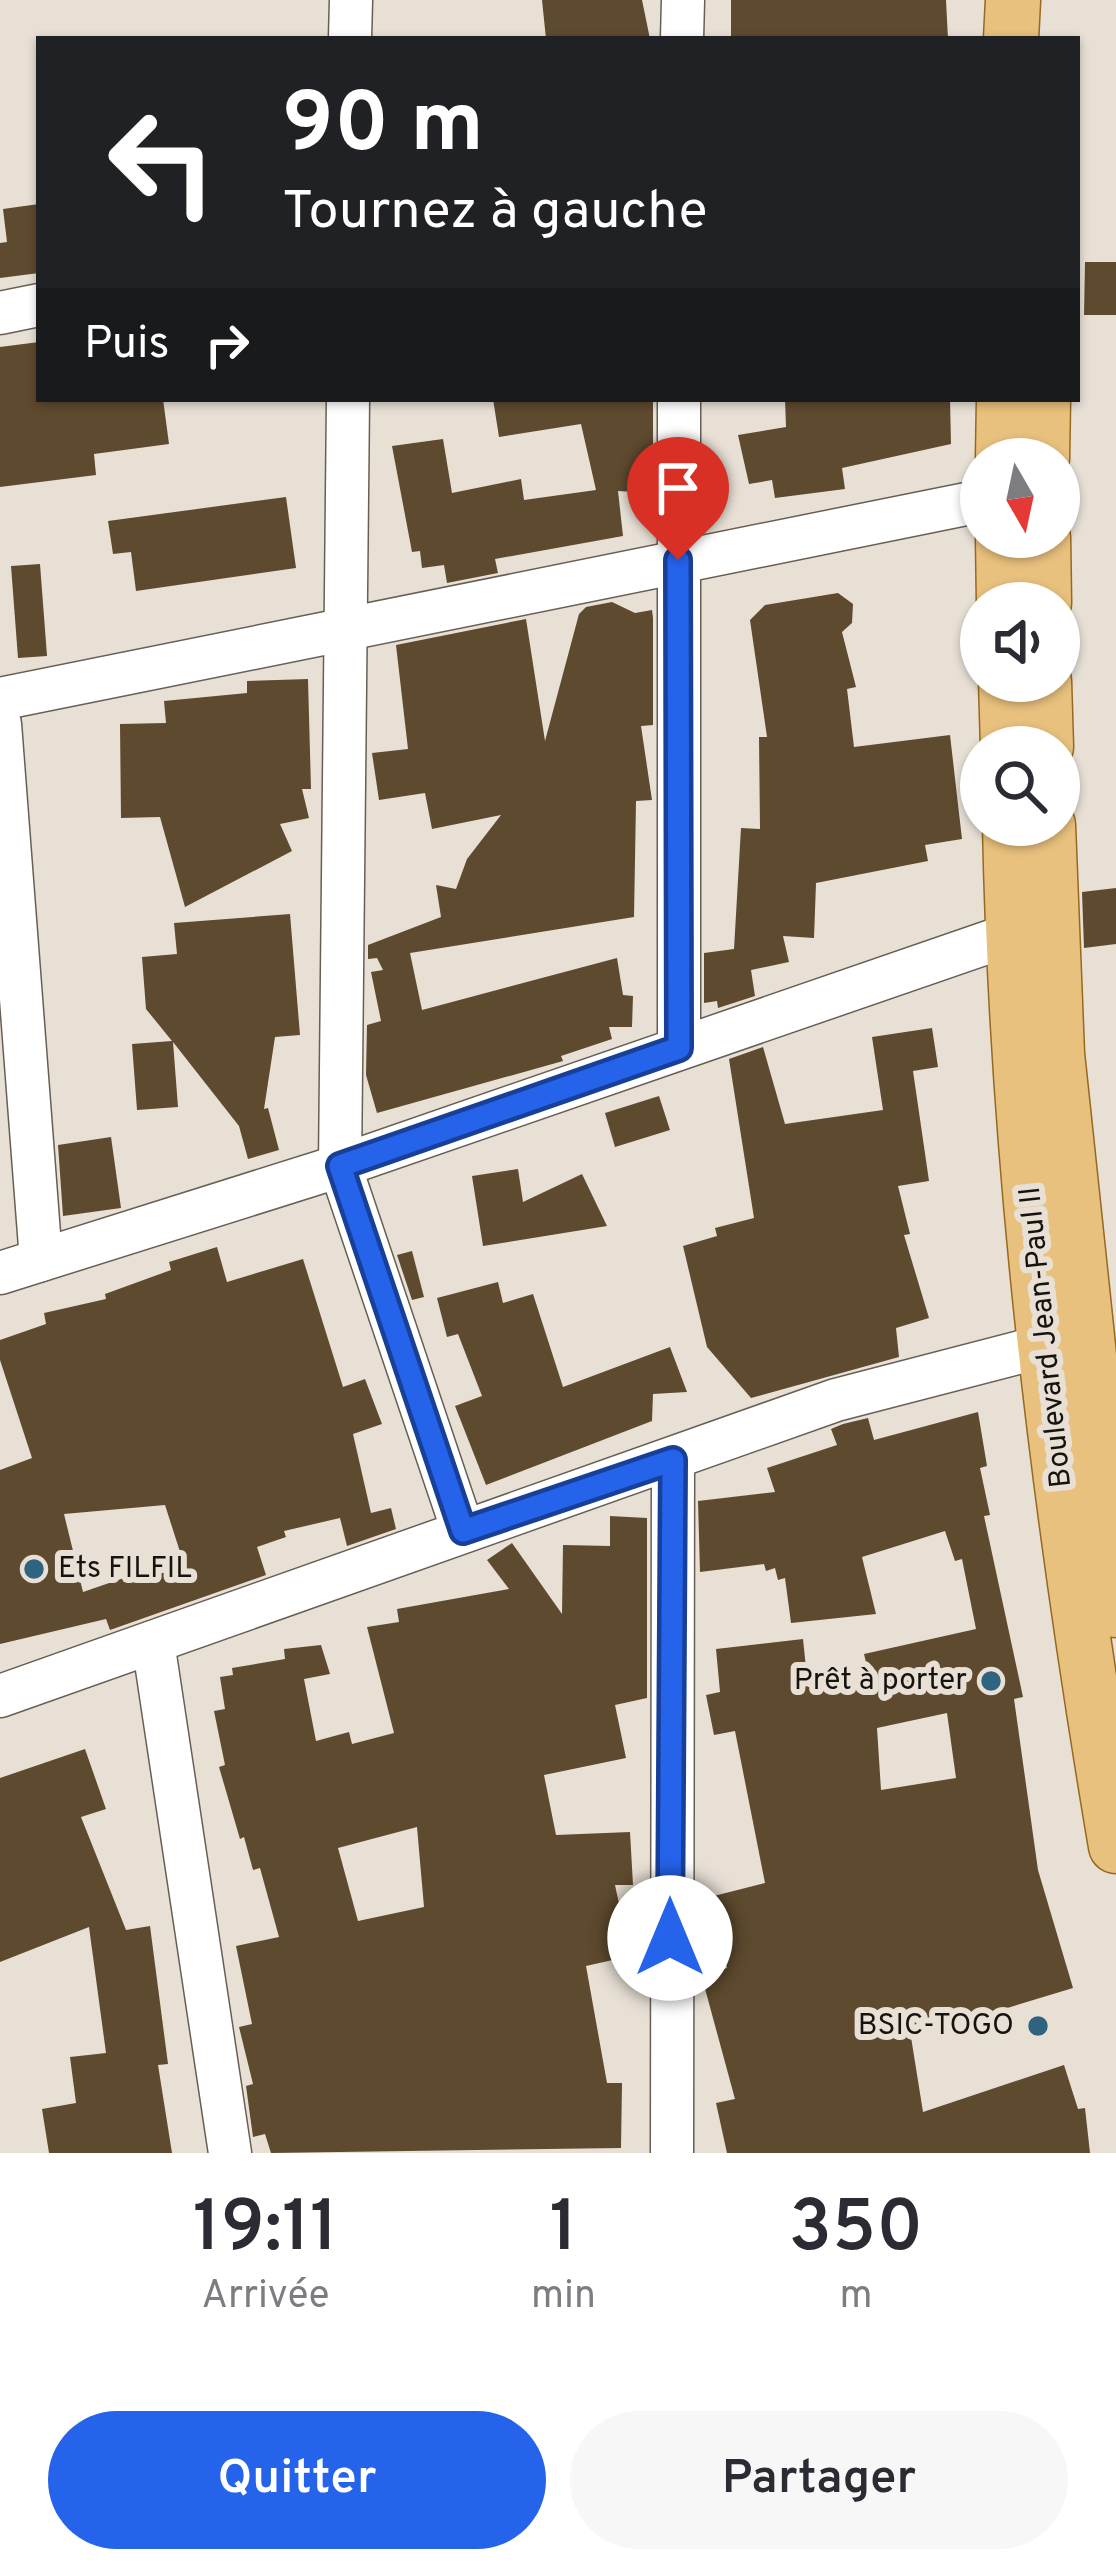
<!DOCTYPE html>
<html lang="fr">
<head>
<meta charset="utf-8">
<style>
	body { margin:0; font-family:Overpass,sans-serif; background:#f7f7f7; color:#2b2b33; height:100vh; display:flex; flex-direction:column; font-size:45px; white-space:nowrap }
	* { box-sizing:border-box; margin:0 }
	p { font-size:39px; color:#7c7c81 }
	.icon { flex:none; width:66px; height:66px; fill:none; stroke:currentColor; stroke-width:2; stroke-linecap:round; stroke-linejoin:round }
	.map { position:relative; height:2153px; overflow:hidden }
	.side { display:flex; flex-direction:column; background:#fff; flex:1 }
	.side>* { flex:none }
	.banner { position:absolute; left:36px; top:36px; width:1044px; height:366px; border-radius:0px; box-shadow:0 3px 9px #0004; background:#202124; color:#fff; overflow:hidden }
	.needle { width:78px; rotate:171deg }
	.buttons { position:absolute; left:960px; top:438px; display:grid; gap:24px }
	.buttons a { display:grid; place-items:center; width:120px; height:120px; border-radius:50%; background:#fff; box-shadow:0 3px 9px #0004; font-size:60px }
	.pin { position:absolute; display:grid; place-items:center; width:102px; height:102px; color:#fff; margin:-123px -51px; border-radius:50% 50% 50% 0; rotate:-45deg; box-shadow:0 0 12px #0007 }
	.pin .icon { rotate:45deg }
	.me { position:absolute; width:132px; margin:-66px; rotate:0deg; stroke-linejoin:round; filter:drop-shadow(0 0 9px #0008) }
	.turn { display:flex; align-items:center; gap:42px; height:252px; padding:0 48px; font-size:54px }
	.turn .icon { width:156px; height:156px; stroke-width:2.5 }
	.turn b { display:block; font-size:84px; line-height:102px }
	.then { display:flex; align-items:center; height:114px; padding:0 48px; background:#0003; gap:24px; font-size:45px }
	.eta { display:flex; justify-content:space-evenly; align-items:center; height:204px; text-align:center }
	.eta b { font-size:72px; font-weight:600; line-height:84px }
	.action { display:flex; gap:24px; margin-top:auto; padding:24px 48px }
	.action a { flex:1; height:138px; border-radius:72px; background:#2563eb; color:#fff; font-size:48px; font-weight:600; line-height:138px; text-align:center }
	.action a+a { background:#f7f7f7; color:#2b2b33 }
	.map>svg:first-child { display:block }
	.building { fill:#5e4a2e; fill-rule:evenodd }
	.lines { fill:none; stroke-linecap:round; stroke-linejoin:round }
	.minor-casing { stroke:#675f56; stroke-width:45 }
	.major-casing { stroke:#96691f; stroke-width:57 }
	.minor { stroke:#fff; stroke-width:42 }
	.major { stroke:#e9c17e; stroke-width:54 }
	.route-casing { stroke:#184099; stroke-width:30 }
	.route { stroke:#2563eb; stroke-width:21 }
	.poi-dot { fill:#2e647f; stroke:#e8e0d5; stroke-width:4.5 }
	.labels { text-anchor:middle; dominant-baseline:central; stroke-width:12; stroke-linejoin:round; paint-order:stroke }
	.street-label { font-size:30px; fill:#16130f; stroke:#e8e0d5 }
	.poi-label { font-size:30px; fill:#16130f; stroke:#e8e0d5; text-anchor:end }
</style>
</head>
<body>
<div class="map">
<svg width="1116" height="2153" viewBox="0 0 1116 2153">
	<rect width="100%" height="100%" fill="#e8e0d5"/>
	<!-- building -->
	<g class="building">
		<polygon points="542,0 642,0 650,39 546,39"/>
		<polygon points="731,0 946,0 948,39 731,39"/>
		<polygon points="39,204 39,273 0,278 0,243 7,242 3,209"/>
		<polygon points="1085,262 1116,262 1116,315 1084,315"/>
		<polygon points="39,342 39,399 163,399 169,444 94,454 96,475 0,487 0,347"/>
		<polygon points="493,399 653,399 653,493 618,491 623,536 495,559 498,573 447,583 444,565 422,568 420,551 412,552 392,446 443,439 452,493 521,479 524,500 596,490 581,424 499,437"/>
		<polygon points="785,399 950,399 951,444 842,468 845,489 775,498 772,480 749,484 738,435 786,427"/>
		<polygon points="286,497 296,568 136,591 131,552 113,554 108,521"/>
		<polygon points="40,564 47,656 18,658 11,566"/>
		<polygon points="838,593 853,604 852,623 842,632 856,687 847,689 854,747 950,735 962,839 925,845 928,861 816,883 814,938 783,936 789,962 751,970 755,996 718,1008 717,1001 704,1003 704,953 734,949 741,828 760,829 759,737 767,737 750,620 765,605"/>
		<polygon points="612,602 635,613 652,610 653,618 653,725 641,726 652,800 636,801 634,917 410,953 422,1010 617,958 623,995 633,996 632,1027 609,1027 612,1039 561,1056 563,1061 377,1113 366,1075 367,1025 381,1021 371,972 383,970 377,958 368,959 368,945 441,917 436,885 456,889 467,859 501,815 432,829 425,793 379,800 372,753 408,749 396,645 526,619 545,741 579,614 586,607"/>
		<polygon points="308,679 311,789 302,789 309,818 280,824 292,851 185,907 160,817 121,818 120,724 166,723 164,701 247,693 247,681"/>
		<polygon points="1116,888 1116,944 1084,948 1082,892"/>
		<polygon points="290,914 300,1035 275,1037 264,1109 268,1108 279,1150 248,1159 239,1126 173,1042 178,1107 137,1110 132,1044 172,1041 146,1009 142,957 177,954 174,923"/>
		<polygon points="932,1028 938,1067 913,1071 929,1181 898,1186 910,1234 904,1235 929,1318 896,1328 899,1357 751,1398 707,1347 683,1246 717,1236 715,1228 754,1218 729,1059 763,1047 785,1124 883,1110 872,1037"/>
		<polygon points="659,1096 670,1130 615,1147 605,1113"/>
		<polygon points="111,1137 121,1208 63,1216 58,1145"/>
		<polygon points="518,1169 523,1202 582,1174 607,1226 483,1246 472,1176"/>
		<path d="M217 1247 227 1282 303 1259 343 1387 365 1379 382 1424 353 1434 371 1513 391 1508 396 1529 347 1546 340 1518 284 1531 286 1537 257 1547 266 1575 110 1630 106 1619 0 1644V1470L32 1458 0 1360V1340L46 1324 44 1313 106 1299 105 1294 171 1270 169 1262ZM165 1505 182 1558 83 1592 64 1514Z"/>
		<polygon points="412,1251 424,1297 412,1300 397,1255"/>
		<polygon points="498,1282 503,1303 533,1294 563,1387 670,1347 687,1392 653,1394 652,1421 486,1485 455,1406 482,1396 458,1334 447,1337 437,1298"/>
		<path d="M978 1412 987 1466 980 1468 990 1515 984 1516 1023 1697 1014 1699 1038 1870 1073 1988 911 2037 923 2112 1064 2065 1078 2109 1085 2108 1090 2153H727L716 2103 735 2099 701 1974 727 1968 710 1897 765 1883 735 1731 714 1735 706 1695 720 1692 716 1649 803 1639 808 1687 870 1679 864 1654 976 1629 962 1559 955 1561 945 1531 862 1557 876 1614 791 1623 785 1578 778 1580 775 1568 766 1571 764 1564 700 1572 698 1501 775 1492 767 1468 837 1445 831 1429 843 1424 868 1418 874 1440ZM947 1713 956 1778 881 1790 877 1728Z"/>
		<path d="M610 1516 647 1518V1698L615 1705 626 1758 544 1775 556 1835 630 1832 633 1885H615L626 1936 613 1939 617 1959 586 1966 607 2083H622L621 2148 271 2153 265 2134 253 2137 246 2086 253 2084 239 2027 252 2024 236 1946 279 1937 260 1868 253 1870 244 1837 240 1839 219 1767 225 1765 214 1711 225 1709 220 1677 233 1675 232 1668 285 1659 284 1649 321 1645 330 1674 304 1679 316 1741 349 1732 352 1744 394 1733 367 1627 399 1622 397 1609 509 1589 487 1560 512 1543 562 1614 563 1545 610 1546ZM417 1827 424 1907 358 1921 338 1848Z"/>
		<polygon points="85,1749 106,1809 81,1817 126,1930 150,1926 168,2064 158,2065 172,2153 49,2153 42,2109 76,2103 70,2057 106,2053 89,1927 0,1962 0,1778"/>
	</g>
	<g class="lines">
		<!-- minor casing -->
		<g class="minor-casing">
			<g id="minor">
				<polyline points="350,39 351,0"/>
				<polyline points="682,39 683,0"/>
				<polyline points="0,313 39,305"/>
				<polyline points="348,399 340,1166 463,1531"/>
				<polyline points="679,399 679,1048"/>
				<polyline points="0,699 981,501"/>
				<polyline points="0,724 41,1260"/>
				<polyline points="0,1273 340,1166 1012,934"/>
				<polyline points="153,1642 230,2153"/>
				<polyline points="0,1696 836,1400 1044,1346"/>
				<polyline points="672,2153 673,1460"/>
			</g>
		</g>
		<!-- major casing -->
		<g class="major-casing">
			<g id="major">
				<polyline points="1011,39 1013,0"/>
				<polyline points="1003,459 1004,399"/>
				<polyline points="1042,459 1043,399"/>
				<polyline points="1003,537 1004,603"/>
				<polyline points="1043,537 1044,603"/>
				<polyline points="1006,681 1008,747"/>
				<polyline points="1044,681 1046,747"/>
				<path d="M1010 825C1017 1167 1059 1509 1116 1846"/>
				<polyline points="1048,825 1057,1054 1116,1610"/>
			</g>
		</g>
		<!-- minor -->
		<use href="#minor" class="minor"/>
		<!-- major -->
		<use href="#major" class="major"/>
	</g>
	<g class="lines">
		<!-- route casing -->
		<g class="route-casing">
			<polyline id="route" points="670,1938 673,1460 463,1531 340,1166 679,1048 678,560"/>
		</g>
		<!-- route -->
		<use href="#route" class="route"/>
	</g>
	<!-- markers -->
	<g class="poi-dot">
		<circle cx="34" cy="1569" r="12"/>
		<circle cx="991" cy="1681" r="12"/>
		<circle cx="1038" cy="2026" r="12"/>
	</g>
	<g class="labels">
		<!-- street labels -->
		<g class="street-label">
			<text transform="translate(1047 1337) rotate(-96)">Boulevard Jean-Paul II</text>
		</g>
		<!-- poi labels -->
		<g class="poi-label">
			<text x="58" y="1569" text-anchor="start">Ets FILFIL</text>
			<text x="967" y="1681">Prêt à porter</text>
			<text x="1014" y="2026">BSIC-TOGO</text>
		</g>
	</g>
</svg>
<div class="buttons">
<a><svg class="needle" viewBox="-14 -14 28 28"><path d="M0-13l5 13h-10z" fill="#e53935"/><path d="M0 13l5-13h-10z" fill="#7c7c81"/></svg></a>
<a><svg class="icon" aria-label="sound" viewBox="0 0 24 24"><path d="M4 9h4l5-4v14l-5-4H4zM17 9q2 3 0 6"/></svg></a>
<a><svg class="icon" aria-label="search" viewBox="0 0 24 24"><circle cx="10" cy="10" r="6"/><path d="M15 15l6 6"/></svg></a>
</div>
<div class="pin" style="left:678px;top:560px;background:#d93025"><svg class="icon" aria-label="arrive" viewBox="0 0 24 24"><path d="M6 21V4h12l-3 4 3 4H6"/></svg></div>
<svg class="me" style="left:670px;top:1938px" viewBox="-20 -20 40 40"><circle r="19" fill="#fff"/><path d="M0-13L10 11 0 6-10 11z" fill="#2563eb"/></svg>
<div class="banner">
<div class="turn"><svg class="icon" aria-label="left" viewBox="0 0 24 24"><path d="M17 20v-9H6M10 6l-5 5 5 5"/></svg><div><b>90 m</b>Tournez à gauche</div></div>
<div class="then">Puis<svg class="icon" aria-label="right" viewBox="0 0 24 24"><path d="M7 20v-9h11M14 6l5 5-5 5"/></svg></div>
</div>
</div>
<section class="side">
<div class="eta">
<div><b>19:11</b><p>Arrivée</p></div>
<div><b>1</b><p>min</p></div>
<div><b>350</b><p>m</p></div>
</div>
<div class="action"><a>Quitter</a><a>Partager</a></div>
</section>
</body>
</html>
